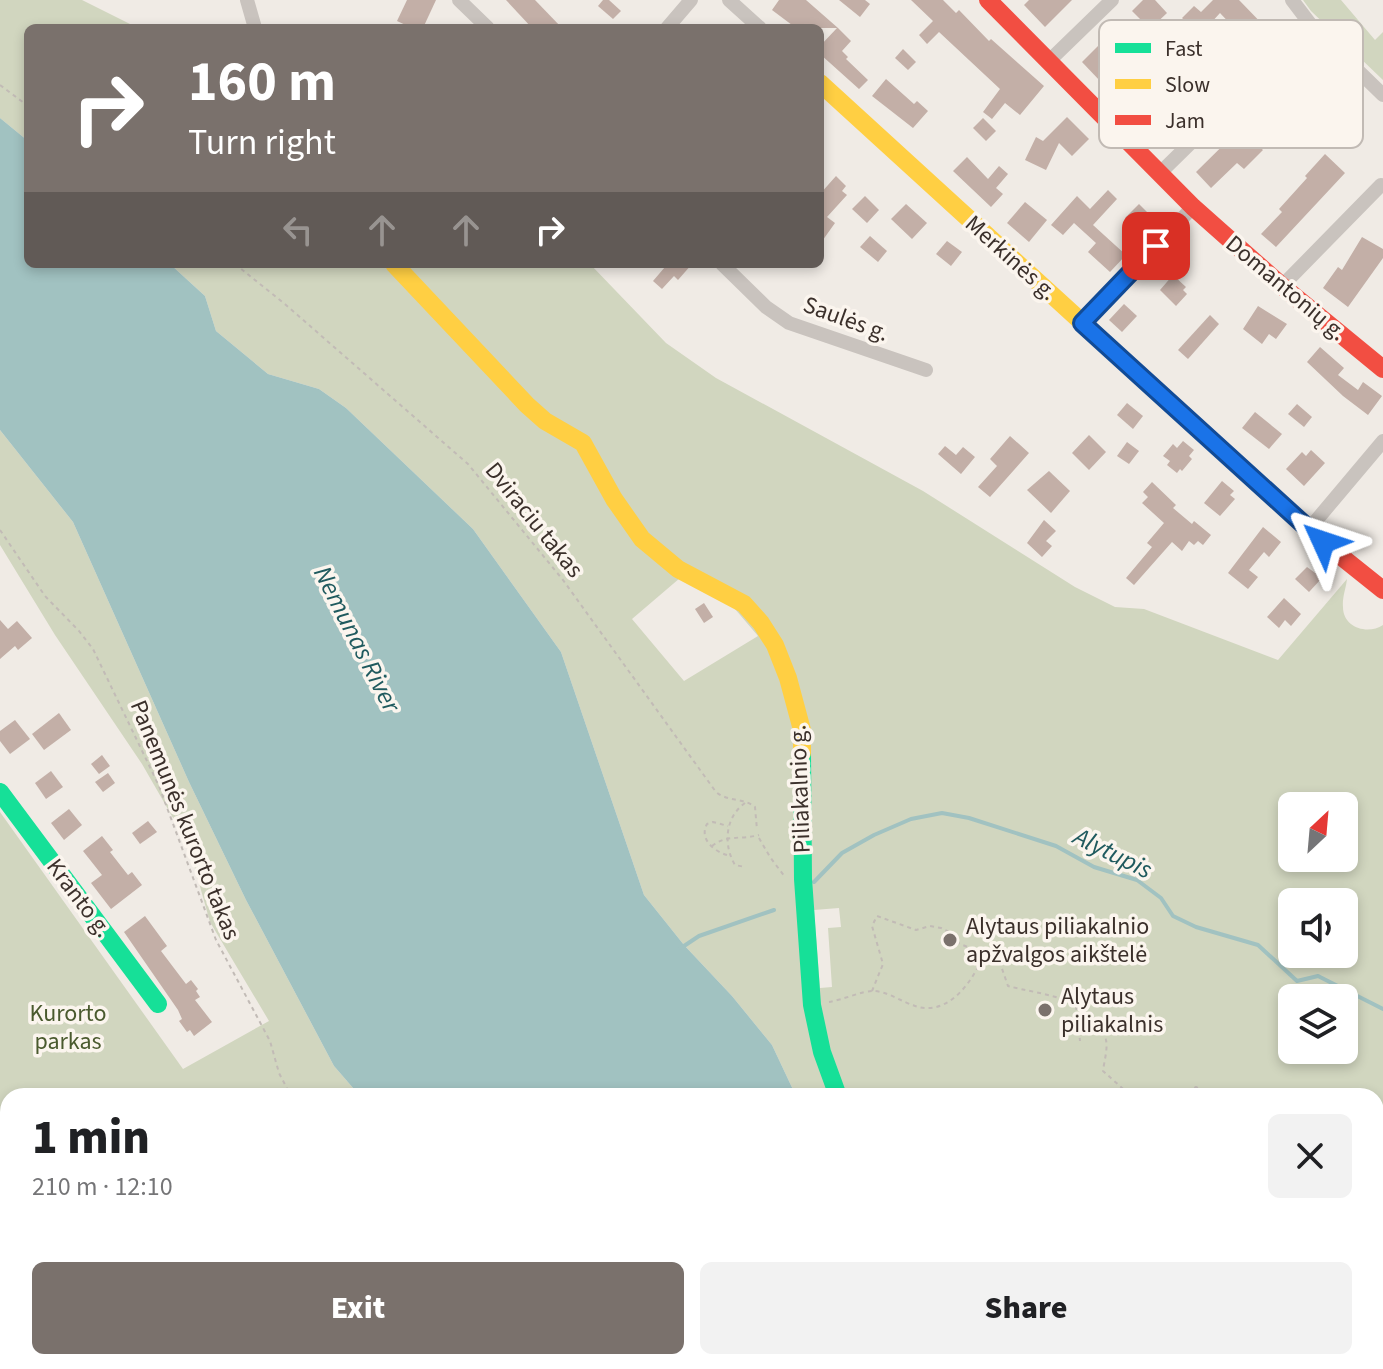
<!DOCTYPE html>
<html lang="en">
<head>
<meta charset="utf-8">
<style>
	body { margin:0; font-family:"Source Sans 3",sans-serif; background:#f2f2f2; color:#202124; height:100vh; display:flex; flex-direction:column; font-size:30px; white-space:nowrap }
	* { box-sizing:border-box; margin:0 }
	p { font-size:26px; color:#757577 }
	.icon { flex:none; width:44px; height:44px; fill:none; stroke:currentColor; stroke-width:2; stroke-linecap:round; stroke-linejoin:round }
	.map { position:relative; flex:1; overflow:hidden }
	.side { position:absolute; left:0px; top:1088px; width:1384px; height:282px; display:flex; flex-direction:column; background:#fff; border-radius:24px 24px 0 0; box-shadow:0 4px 12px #0003 }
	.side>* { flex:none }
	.top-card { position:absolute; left:24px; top:24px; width:800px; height:244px; border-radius:12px; box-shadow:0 4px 12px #0003; background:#7a716c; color:#fff; overflow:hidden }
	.needle { width:52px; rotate:26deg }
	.tools { position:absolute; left:1278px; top:792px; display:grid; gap:16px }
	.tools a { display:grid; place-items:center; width:80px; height:80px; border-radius:12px; background:#fff; box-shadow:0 4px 12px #0003; font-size:40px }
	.pin { position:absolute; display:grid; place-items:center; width:68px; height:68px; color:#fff; margin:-34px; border-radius:16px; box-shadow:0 4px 12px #0006 }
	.me { position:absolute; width:88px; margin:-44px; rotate:312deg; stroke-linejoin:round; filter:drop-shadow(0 0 6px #0008) }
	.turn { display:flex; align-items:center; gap:28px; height:168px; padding:0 32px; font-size:36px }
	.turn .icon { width:104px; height:104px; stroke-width:2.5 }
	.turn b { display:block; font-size:56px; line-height:68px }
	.lanes { display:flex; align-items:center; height:76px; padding:0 32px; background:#0003; justify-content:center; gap:40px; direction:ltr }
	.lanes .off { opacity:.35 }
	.round { display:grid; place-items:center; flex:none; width:84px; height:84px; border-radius:12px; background:#f2f2f2 }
	.overview { display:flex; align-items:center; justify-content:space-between; height:136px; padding:0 32px }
	h1 { font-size:48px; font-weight:800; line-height:60px }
	.cta { display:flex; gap:16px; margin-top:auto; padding:16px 32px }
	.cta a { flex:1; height:92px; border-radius:12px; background:#7a716c; color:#fff; font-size:32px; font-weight:800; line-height:92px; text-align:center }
	.cta a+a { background:#f2f2f2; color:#202124 }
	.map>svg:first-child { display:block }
	.green { fill:#d1d6bf; fill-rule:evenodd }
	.water { fill:#a1c2c1 }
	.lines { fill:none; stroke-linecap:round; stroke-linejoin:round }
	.stream { stroke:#a1c2c1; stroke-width:4 }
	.building { fill:#c3afa7 }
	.path { stroke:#c2bbb6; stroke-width:2; stroke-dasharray:4 4; stroke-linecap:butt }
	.street { stroke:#c9c3be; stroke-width:14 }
	.fast { stroke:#16e098; stroke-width:18 }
	.slow { stroke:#ffcf43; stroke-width:18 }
	.jam { stroke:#f24e42; stroke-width:18 }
	.route-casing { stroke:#114b97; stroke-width:20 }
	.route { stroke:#1a73e8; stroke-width:14 }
	.poi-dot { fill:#7a716c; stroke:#fbf5ee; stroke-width:3 }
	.labels { text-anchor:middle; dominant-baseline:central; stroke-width:7; stroke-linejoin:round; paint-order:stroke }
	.street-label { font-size:24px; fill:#3b302b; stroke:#fbf5ee }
	.poi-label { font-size:24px; fill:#3b302b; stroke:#fbf5ee; text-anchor:start }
	.park-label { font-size:24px; fill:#4a5a2e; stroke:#fbf5ee }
	.water-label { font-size:26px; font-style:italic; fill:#1f5a5e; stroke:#fbf5ee }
	.key { fill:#fbf5ee; stroke:#c1bab4; stroke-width:2 }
	.key-label { font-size:22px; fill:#3b302b }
</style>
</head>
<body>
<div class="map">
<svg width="1383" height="1369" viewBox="0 0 1383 1369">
	<rect width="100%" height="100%" fill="#f0ebe5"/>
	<!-- green -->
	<g class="green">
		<polygon points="0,0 82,0 138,28 28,28 28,141 0,118"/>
		<polygon points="1303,0 1341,0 1375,40 1383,32 1383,80 1311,11"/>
		<path d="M170 264H590L666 343 716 378 923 491 1075 587 1115 607 1144 609 1278 660 1347 579C1346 588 1342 598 1343 607 1343 628 1368 635 1383 625V1369H1038L1040 1362H1376V1096H796L772 1045 732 996 684 945 644 895 561 652 473 529 346 408 319 389 268 374 216 331 205 296ZM680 578 729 602 758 636 684 681 632 619ZM1292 806H1344V858H1292ZM1292 902H1344V954H1292ZM839 908 841 927 828 928 832 987 820 988 814 910ZM1292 998H1344V1050H1292Z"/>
		<polygon points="0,430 73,522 189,782 246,900 334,1066 360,1096 8,1096 8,1362 610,1362 614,1369 0,1369 0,812 183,1069 269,1021 210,922 188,844 142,764 55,635 0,545"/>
		<polygon points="872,1362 923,1362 924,1369 874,1369"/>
	</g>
	<!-- water -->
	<g class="water">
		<polygon points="0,118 28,141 28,264 170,264 205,296 216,331 268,374 319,389 346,408 473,529 561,652 644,895 684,945 732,996 772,1045 796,1096 360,1096 334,1066 246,900 189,782 73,522 0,430"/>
		<polygon points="610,1362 872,1362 874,1369 614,1369"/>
	</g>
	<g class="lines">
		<!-- stream -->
		<g class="stream">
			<polyline points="814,882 842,853 874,835 911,819 942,813 969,818 1056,846 1094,867 1137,880 1161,898 1173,916 1196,927 1258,945 1297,981 1318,976 1383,1009"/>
			<polyline points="681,948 699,936 774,910"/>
		</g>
	</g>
	<!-- building -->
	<g class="building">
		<polygon points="407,0 436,0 423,28 412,28 397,21"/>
		<polygon points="506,0 535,0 562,28 532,28"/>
		<polygon points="603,0 609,0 621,11 613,19 598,6"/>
		<polygon points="779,0 806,0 838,28 851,41 842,51 848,57 846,59 868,80 859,89 820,54 820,46 837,28 796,28 772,10"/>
		<polygon points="839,0 865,0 870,4 860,17"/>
		<polygon points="911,0 943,0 956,13 959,10 989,41 991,39 1044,86 1020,115 1005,103 992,119 983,112 1000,89 939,32 927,44 919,35 933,21"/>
		<polygon points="1029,0 1072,0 1045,27 1024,5"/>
		<polygon points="1143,0 1155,0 1167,13 1150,29 1132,11"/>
		<polygon points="1213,0 1239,0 1270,32 1248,54 1232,38 1238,32 1220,13 1200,35 1182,18 1194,6 1201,12"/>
		<polygon points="1100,44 1119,63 1101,82 1082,62"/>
		<polygon points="903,49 916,62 908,70 895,58"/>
		<polygon points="886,79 914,104 917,101 928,111 913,128 872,96"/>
		<polygon points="1266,103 1282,117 1256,143 1263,150 1244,169 1237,163 1211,188 1196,172"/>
		<polygon points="1067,117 1089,139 1072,156 1059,143 1046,170 1025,160 1036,137 1043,141"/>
		<polygon points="983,118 996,131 986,141 973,128"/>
		<polygon points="1325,154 1345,173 1276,247 1261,234 1282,212 1279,209 1307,178 1305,176"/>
		<polygon points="967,157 988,179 999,166 1008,174 996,188 1003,194 991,207 953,171"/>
		<polygon points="836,176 846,186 842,191 847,195 827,217 835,223 820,244 820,194"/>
		<polygon points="1108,190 1117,199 1093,225 1126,255 1110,272 1088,252 1096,243 1074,223 1063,235 1051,225 1077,196 1090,209"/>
		<polygon points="865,196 879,210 867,223 852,209"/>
		<polygon points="1025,202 1047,220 1029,242 1007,223"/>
		<polygon points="906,204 927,223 912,239 891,219"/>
		<polygon points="1139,204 1153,218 1139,232 1125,218"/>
		<polygon points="870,236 887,251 878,262 860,247"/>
		<polygon points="1362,237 1383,249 1383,258 1348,307 1323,288 1338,267 1342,270"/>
		<polygon points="947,241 962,252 951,266 936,254"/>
		<polygon points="662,264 692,264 678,280 674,276 662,289 653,281 665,267"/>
		<polygon points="1173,275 1186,287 1183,290 1187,294 1176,306 1160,290"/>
		<polygon points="1124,304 1137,316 1122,332 1109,320"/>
		<polygon points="1258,306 1287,324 1276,339 1269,334 1262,344 1243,329"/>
		<polygon points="1210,315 1219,324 1188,359 1178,350"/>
		<polygon points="1320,347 1344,368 1338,375 1358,390 1363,382 1382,396 1368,415 1343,396 1307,362"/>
		<polygon points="1127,403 1143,416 1133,429 1117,415"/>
		<polygon points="1297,404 1312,417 1304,427 1288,414"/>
		<polygon points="1255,412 1282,434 1269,449 1242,428"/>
		<polygon points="1089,435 1106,452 1089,470 1072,453"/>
		<polygon points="1010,436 1029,453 990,497 978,487 997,466 990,459"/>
		<polygon points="1183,441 1194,450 1189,456 1192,459 1182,471 1180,469 1177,473 1167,465 1170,461 1163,456 1173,444 1177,448"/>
		<polygon points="1127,442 1139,451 1129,464 1117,456"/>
		<polygon points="945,446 956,455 963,447 975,457 961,474 938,454"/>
		<polygon points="1311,450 1325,463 1304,486 1286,469 1302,452 1306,456"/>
		<polygon points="1049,471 1070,491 1051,513 1027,490"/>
		<polygon points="1222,481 1234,491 1230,495 1235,499 1220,516 1204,503"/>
		<polygon points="1152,482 1176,505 1173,508 1192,524 1194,521 1211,535 1203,545 1198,541 1194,545 1189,541 1182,551 1172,542 1134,585 1126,578 1152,547 1147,543 1164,523 1142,503 1148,497 1143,492"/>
		<polygon points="1044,520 1056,531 1046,541 1052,546 1042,557 1027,543"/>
		<polygon points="1263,527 1281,542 1269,557 1264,552 1249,570 1258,577 1248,589 1228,573"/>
		<polygon points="1307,567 1322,578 1309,592 1295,579"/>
		<polygon points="1284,598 1301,614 1291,626 1285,620 1279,628 1267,617"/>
		<polygon points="704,603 713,617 704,623 695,609"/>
		<polygon points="0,620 8,629 17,621 32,638 18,650 15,646 0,659"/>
		<polygon points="59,713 71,730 44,750 32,734"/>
		<polygon points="15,720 30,739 10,754 0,741 0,731"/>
		<polygon points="102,755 110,766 99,774 91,764"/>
		<polygon points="51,771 63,787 46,799 35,783"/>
		<polygon points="108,773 115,783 103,792 95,782"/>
		<polygon points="69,809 82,825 64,840 51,823"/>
		<polygon points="148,821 157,832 140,844 132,833"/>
		<polygon points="102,836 113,850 110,852 128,875 132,872 142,885 111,909 91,883 102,875 83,851"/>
		<polygon points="145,916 167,946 161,951 186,984 191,980 198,989 196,991 200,997 195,1000 212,1022 194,1036 190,1030 187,1032 179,1021 182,1019 178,1010 124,932"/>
	</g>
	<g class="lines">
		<!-- path -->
		<g class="path">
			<polyline points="0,85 28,106"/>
			<path d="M235 264 286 305 468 464 563 580 716 792C728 802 745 798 755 807L757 830"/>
			<polyline points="0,530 45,596 79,631 93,649 159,786 216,940 270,1041 279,1073 291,1096"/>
			<path d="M745 803C725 817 723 845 735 865L745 867"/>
			<polyline points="759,838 770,857 785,877"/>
			<path d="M712 846C727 834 741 840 759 835"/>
			<path d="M727 855C713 851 699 838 707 824L713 822 728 826"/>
			<path d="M872 991 883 964 872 926 877 916 916 930 930 926 941 928 949 932 958 943 999 960 1008 986C1041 995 1100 998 1106 1040 1108 1049 1104 1062 1103 1071L1131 1096"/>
			<path d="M829 1002C842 1000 862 991 873 991 887 991 902 1002 915 1006 949 1017 973 981 984 954"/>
			<polyline points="1076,1006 1080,1041"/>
			<polyline points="1181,1096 1183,1093 1196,1087 1216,1096"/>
			<polyline points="1376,1139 1383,1143"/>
			<polyline points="536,1362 538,1369"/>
			<polyline points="900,1362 901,1369"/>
			<polyline points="477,1369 483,1362"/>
		</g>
		<!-- street -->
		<g class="street">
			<polyline points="247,0 255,28"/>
			<polyline points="459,0 488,28"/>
			<polyline points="729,0 760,28"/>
			<polyline points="1292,0 1311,25 1383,95"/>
			<polyline points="667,28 691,0"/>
			<polyline points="1048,62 1112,0"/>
			<polyline points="1160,173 1311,25"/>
			<polyline points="722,264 766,307 789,323 926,370"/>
			<polyline points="1282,286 1381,185"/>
			<polyline points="1082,323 1193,207"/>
			<polyline points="1309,529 1383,441"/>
			<polyline points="0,1170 8,1177"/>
			<polyline points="217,1362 225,1369"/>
		</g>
		<!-- fast -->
		<g class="fast">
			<polyline points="802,753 803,879 812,1005 822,1052 838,1096"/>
			<polyline points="0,792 158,1004"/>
		</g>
		<!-- slow -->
		<g class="slow">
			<polyline points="820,83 1131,367"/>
			<polyline points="394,264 527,405 545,421 583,443 614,499 642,539 678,569 744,604 761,623 775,645 788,678 802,730 802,753"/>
		</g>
		<!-- jam -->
		<g class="jam">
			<polyline points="988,0 1193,207 1282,286 1383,369"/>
			<polyline points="1131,367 1323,542 1383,590"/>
		</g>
	</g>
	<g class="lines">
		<!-- route casing -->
		<g class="route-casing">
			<polyline id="route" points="1156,246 1082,323 1323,542"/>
		</g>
		<!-- route -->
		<use href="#route" class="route"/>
	</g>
	<!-- markers -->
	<g class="poi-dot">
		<circle cx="950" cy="940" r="8"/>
		<circle cx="1045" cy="1010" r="8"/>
	</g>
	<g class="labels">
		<!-- street labels -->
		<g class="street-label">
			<text transform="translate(1011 258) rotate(42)">Merkinės g.</text>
			<text transform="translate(1286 288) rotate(40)">Domantonių g.</text>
			<text transform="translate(846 319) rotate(20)">Saulės g.</text>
			<text transform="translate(534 520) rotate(51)">Dviraciu takas</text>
			<text transform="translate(800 789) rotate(-92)">Piliakalnio g.</text>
			<text transform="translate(185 820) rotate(68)">Panemunės kurorto takas</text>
			<text transform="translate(79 898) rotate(53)">Kranto g.</text>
		</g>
		<!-- poi labels -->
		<g class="poi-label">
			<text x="966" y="926">Alytaus piliakalnio<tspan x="966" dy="28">apžvalgos aikštelė</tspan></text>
			<text x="1061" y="996">Alytaus<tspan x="1061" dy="28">piliakalnis</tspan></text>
		</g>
		<!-- park labels -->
		<g class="park-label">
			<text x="68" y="1013">Kurorto<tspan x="68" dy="28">parkas</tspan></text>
		</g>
		<!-- water labels -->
		<g class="water-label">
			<text transform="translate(357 639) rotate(63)">Nemunas River</text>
			<text transform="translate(1113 853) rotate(26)">Alytupis</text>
		</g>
	</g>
	<!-- legend -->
	<rect x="1099" y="20" width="264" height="128" rx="12" class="key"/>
	<rect x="1115" y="43" width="36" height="10" fill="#16e098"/>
	<rect x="1115" y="79" width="36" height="10" fill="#ffcf43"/>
	<rect x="1115" y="115" width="36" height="10" fill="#f24e42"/>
	<g class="key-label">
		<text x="1165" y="56">Fast</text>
		<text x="1165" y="92">Slow</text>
		<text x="1165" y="128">Jam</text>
	</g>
</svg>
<div class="tools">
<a><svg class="needle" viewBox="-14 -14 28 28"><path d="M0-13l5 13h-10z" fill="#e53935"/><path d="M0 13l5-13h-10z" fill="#757577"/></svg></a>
<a><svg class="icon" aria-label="sound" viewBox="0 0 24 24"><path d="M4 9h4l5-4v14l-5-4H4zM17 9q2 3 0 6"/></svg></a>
<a><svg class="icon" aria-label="layers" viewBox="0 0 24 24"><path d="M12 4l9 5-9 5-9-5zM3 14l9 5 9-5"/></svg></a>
</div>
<div class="pin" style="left:1156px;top:246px;background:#d93025"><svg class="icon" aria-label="arrive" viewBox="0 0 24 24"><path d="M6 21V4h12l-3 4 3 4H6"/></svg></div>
<svg class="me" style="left:1323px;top:542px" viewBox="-20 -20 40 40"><path d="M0-17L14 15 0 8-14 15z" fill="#1a73e8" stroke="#fff" stroke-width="4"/></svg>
<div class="top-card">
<div class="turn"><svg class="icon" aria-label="right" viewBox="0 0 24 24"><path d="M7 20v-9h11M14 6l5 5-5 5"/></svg><div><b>160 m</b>Turn right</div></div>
<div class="lanes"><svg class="icon off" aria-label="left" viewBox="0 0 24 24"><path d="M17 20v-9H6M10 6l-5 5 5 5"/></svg><svg class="icon off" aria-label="ahead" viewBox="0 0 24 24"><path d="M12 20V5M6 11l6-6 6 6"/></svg><svg class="icon off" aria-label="ahead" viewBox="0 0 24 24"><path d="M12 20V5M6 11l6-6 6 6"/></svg><svg class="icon" aria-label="right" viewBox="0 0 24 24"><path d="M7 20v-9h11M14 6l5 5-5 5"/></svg></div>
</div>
<section class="side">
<div class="overview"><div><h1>1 min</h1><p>210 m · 12:10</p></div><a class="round"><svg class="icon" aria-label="close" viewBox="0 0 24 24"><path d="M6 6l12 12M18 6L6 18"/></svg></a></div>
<div class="cta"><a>Exit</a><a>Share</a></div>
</section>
</div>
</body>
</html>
